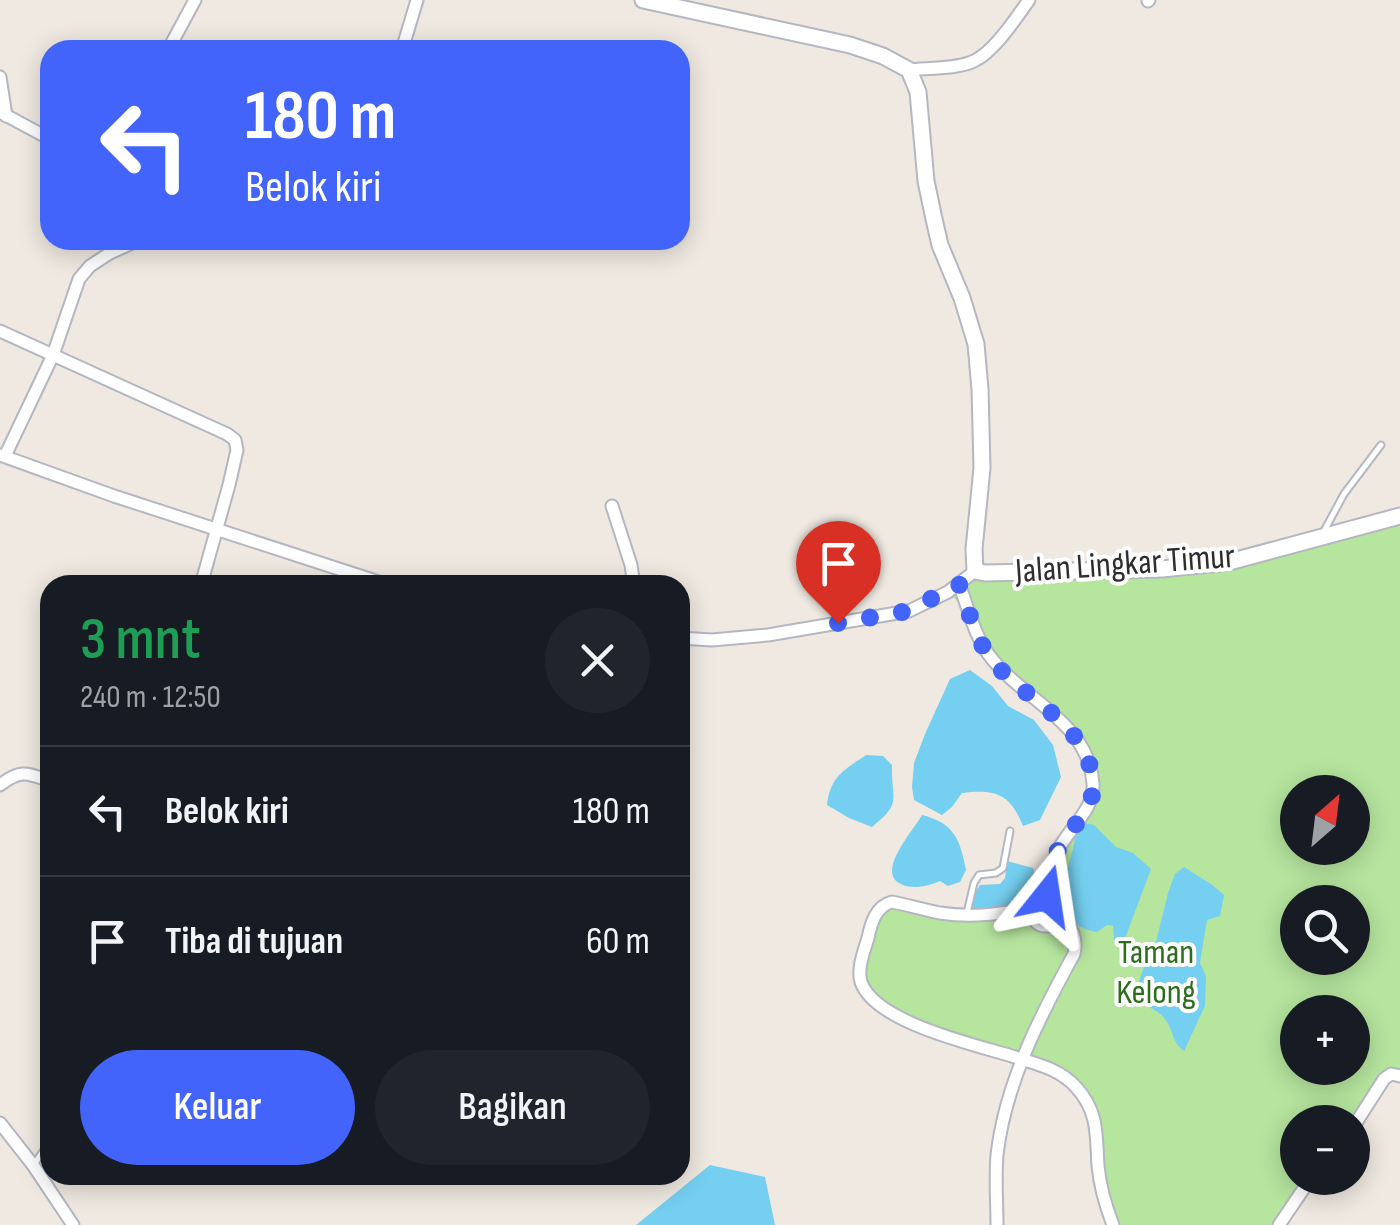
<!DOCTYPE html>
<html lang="id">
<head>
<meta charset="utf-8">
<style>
	body { margin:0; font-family:"Sofia Sans Condensed",sans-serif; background:#20242c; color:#f1f3f6; height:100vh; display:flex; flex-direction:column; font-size:38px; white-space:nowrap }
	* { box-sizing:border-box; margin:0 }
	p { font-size:32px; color:#9ea1a6 }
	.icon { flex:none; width:55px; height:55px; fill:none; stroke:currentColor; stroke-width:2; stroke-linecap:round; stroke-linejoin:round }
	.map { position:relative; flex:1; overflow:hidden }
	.drawer { position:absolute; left:40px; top:575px; width:650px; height:610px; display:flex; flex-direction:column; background:#171b24; border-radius:30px; box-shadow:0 5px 25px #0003 }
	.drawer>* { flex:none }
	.top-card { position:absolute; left:40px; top:40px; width:650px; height:210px; border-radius:30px; box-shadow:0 5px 25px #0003; background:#4264fb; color:#fff; overflow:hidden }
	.needle { width:65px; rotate:28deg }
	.controls { position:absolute; left:1280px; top:775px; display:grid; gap:20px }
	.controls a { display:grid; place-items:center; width:90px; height:90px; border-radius:50%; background:#171b24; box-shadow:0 5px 25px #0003; font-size:50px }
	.pin { position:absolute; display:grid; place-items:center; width:85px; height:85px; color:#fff; margin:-102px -42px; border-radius:50% 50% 50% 0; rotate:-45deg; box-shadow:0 0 10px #0007 }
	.pin .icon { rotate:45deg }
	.me { position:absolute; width:110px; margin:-55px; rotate:15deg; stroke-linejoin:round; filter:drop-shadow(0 0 8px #0008) }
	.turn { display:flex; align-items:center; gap:35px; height:210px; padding:0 40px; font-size:45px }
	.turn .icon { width:130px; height:130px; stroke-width:2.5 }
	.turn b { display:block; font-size:70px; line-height:85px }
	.round { display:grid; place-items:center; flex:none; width:105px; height:105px; border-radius:52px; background:#20242c }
	.head { display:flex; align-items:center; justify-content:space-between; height:170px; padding:0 40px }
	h1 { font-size:60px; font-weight:600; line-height:75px; color:#1e9e55 }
	.button { display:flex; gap:20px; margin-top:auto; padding:20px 40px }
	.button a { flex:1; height:115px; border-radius:60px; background:#4264fb; color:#fff; font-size:40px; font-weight:600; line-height:115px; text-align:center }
	.button a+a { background:#20242c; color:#f1f3f6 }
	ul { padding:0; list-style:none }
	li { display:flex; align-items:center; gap:30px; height:130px; padding:0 40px; border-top:2px solid #363941 }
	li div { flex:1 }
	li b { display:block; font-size:38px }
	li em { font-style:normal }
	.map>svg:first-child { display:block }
	.green { fill:#b6e59e; fill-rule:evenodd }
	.water { fill:#75cff0 }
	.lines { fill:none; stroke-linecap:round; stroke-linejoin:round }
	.service-casing { stroke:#b4b7c1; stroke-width:9 }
	.minor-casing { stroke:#b4b7c1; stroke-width:15 }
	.secondary-casing { stroke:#b4b7c1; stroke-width:19 }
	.service { stroke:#fff; stroke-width:5 }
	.minor { stroke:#fff; stroke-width:11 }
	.secondary { stroke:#fff; stroke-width:15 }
	.route { stroke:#4264fb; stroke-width:18; stroke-dasharray:0 32.4 }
	.labels { text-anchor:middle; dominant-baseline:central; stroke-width:8; stroke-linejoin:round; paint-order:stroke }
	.street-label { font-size:35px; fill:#2e2e2e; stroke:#fff }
	.park-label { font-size:35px; fill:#2c6e1b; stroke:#fff }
</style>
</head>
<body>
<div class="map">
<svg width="1400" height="1225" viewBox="0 0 1400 1225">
	<rect width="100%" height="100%" fill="#efe9e1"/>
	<!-- green -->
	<path class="green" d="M1400 516V1079L1392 1075 1352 1122H1298V1178H1311L1280 1225H1113L1090 1110 1058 1073 883 1010 860 970 870 928 892 902 937 913H1004L1047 881 1093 791 1081 749 982 645 971 615 948 592 976 572 1162 569 1229 562ZM1298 792H1352V848H1298ZM1298 902H1352V958H1298ZM1298 1012H1352V1068H1298Z"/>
	<!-- water -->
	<g class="water">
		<path d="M970 670 992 686 1008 706 1034 720 1053 745 1061 777 1040 820 1023 826C1010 793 995 789 962 793L952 807 942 815 914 800 912 787 914 763 925 734 950 679Z"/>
		<path d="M866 755 883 756 892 765C891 801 903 802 872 827L849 818 827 805C830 777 844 770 866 755Z"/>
		<path d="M922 815C954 823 960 839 966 870L960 882 948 886 940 881C929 886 912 890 901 884 875 872 914 830 922 815Z"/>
		<path d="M1085 823 1094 825 1116 847 1133 853 1151 869 1124 941 1114 940 1113 926 1107 925 1097 932C1092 931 1086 930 1081 927 1064 916 1064 886 1068 868 1071 853 1076 844 1075 829Z"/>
		<polygon points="1007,861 1033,868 1037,880 1007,907 970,911 976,891 980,885 1000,884 1005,878"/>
		<path d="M1184 867 1211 884 1224 895 1220 916 1207 920 1200 963 1206 976 1205 1006 1184 1051C1172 1042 1174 1033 1167 1022 1159 1008 1144 1008 1134 996L1148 955 1156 942 1168 893 1175 874Z"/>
		<polygon points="710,1165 765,1177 775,1225 636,1225"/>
	</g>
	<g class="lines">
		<!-- service casing -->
		<g class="service-casing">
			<g id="service">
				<polyline points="1323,533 1344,494 1381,445"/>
				<polyline points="967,913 974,883 979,875 996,873 1003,868 1010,831"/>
				<polyline points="35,1163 50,1141"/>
			</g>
		</g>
		<!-- minor casing -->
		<g class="minor-casing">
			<g id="minor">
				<polyline points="1148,1 1149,0"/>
				<polyline points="168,50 195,0"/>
				<polyline points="402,50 417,0"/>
				<path d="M909 70C927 68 958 69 974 61 994 52 1016 18 1029 0"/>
				<polyline points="0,77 6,116"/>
				<polyline points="0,112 50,139"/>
				<polyline points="0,331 227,434 235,440 237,450 229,485 201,585"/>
				<polyline points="0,455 114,496 388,585"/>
				<polyline points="5,456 53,355 79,279 90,266 110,253 139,240"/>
				<polyline points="612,506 631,565 634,585"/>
				<path d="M959 584C968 607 974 635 989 655 1022 700 1089 721 1093 784 1095 807 1072 826 1061 845 1052 861 1046 877 1047 896"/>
				<polyline points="680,638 712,640 768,635 909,611 948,592 975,571"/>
				<path d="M0 785C21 769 27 773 50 781"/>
				<circle cx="1046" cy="911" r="15"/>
				<path d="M1031 908C1000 914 972 918 940 913 924 910 908 905 892 902 876 906 871 923 868 938 864 951 857 969 861 982 875 1023 977 1045 1015 1057 1037 1064 1060 1069 1076 1087 1099 1112 1096 1136 1098 1166 1100 1186 1106 1207 1113 1225"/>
				<polyline points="0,1123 33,1165 73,1225"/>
				<polyline points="1352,1129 1384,1079 1391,1074 1400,1076"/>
				<path d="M997 1225C997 1202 995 1179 997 1155 1005 1084 1040 1016 1074 954 1078 938 1071 927 1062 915"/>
				<polyline points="1279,1225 1311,1178"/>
			</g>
		</g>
		<!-- secondary casing -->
		<g class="secondary-casing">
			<polyline id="secondary" points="643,0 850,45 883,56 909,70 918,92 926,181 934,219 940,245 962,298 976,344 980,389 982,468 974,549 975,571 985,573 1162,569 1229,562 1400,516"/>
		</g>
		<!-- service -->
		<use href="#service" class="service"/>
		<!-- minor -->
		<use href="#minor" class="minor"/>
		<!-- secondary -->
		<use href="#secondary" class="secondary"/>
	</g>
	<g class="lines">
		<!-- route -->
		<path class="route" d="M838 623 908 611 959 584C968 607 974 635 989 656 1022 701 1089 721 1093 784 1095 807 1072 826 1061 845 1052 861 1046 877 1047 896"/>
	</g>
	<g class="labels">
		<!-- street labels -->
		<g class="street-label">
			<text transform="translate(1125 564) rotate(-4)">Jalan Lingkar Timur</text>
		</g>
		<!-- park labels -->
		<g class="park-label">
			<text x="1156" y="952">Taman<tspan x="1156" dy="40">Kelong</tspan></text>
		</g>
	</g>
</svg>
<div class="controls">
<a><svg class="needle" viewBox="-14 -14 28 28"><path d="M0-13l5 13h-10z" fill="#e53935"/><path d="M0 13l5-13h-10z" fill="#9ea1a6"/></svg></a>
<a><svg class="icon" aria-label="search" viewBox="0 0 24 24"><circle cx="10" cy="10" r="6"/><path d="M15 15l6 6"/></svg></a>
<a>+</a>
<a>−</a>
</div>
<div class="pin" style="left:838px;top:623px;background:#d93025"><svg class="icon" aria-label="arrive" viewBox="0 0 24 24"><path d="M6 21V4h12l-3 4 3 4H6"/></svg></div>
<svg class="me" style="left:1047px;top:896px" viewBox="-20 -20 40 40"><path d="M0-17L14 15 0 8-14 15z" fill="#4264fb" stroke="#fff" stroke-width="4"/></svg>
<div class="top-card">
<div class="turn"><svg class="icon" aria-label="left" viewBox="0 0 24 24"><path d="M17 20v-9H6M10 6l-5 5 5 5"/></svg><div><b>180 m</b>Belok kiri</div></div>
</div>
<section class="drawer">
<div class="head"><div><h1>3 mnt</h1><p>240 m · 12:50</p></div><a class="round"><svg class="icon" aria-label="close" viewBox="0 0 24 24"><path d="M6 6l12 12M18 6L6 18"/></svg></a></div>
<ul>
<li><svg class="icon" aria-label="left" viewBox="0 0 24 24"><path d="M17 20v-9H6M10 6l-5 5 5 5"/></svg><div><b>Belok kiri</b></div><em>180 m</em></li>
<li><svg class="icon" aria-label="arrive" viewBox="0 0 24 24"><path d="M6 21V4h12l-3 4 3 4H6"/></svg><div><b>Tiba di tujuan</b></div><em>60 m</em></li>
</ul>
<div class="button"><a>Keluar</a><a>Bagikan</a></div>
</section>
</div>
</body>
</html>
